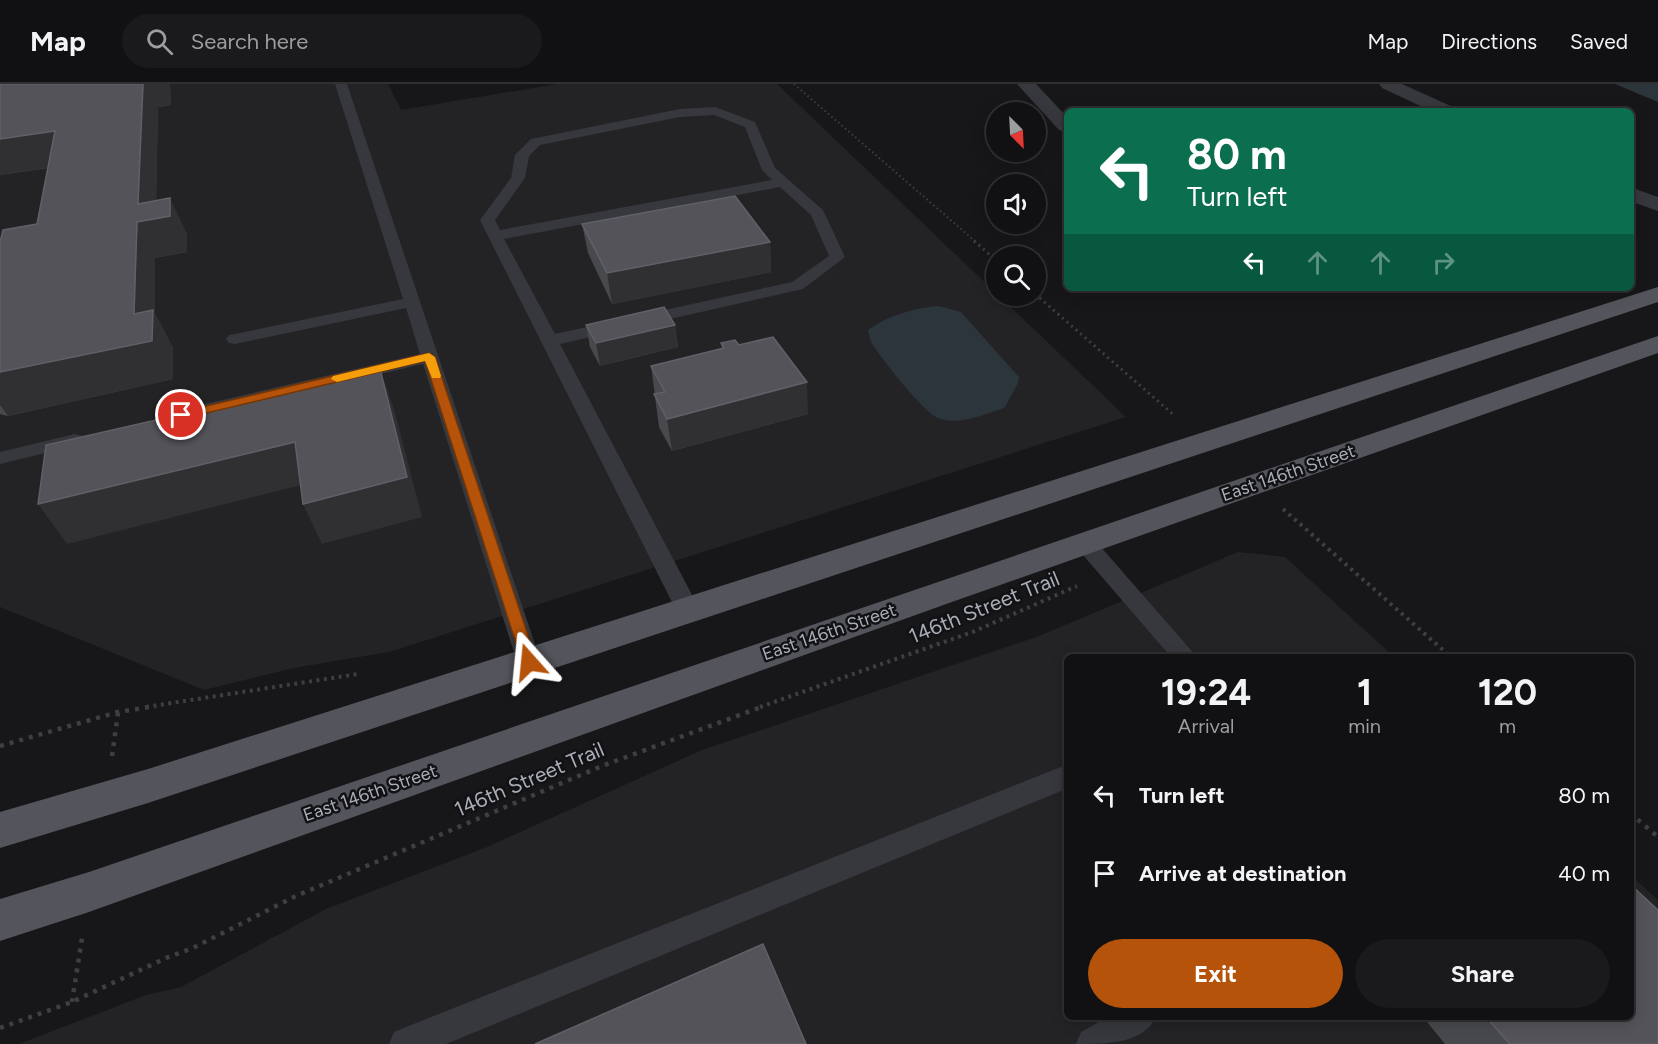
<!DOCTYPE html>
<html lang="en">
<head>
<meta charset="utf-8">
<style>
	body { margin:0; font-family:Figtree,sans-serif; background:#1a191b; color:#f1f3f6; height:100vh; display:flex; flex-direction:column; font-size:22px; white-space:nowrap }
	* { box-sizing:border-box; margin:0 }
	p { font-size:20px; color:#9c9d9f }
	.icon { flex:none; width:33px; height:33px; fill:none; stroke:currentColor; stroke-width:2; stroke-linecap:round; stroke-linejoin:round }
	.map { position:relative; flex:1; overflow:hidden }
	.sheet { position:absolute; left:1064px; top:570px; width:570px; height:366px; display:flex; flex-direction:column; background:#111012; border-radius:9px; box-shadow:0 3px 15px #0003,0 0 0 2px #303032 }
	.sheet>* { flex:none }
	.guide { position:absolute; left:1064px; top:24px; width:570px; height:183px; border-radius:9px; box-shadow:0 3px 15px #0003,0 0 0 2px #303032; background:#0b6e4f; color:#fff; overflow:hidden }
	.needle { width:39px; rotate:156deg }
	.fabs { position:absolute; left:986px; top:18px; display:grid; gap:12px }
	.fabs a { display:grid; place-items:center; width:60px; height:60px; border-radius:50%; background:#111012; box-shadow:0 3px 15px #0003,0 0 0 2px #303032; font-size:30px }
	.pin { position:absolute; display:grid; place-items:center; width:51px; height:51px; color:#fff; margin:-26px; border:3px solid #fff; border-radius:50%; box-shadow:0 2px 6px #0007 }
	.me { position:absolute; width:66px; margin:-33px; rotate:342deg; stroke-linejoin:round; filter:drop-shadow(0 0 4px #0008) }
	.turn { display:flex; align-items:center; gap:21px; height:126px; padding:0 24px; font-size:27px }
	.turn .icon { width:78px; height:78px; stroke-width:2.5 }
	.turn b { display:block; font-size:42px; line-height:51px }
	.lanes { display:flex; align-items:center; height:57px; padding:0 24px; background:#0003; justify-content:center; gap:30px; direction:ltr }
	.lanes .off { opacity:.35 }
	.eta { display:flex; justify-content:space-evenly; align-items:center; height:102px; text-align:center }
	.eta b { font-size:36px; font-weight:700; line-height:42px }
	.button { display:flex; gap:12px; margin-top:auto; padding:12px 24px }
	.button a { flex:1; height:69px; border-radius:36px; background:#b45309; color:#fff; font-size:24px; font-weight:700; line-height:69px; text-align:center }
	.button a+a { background:#1a191b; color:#f1f3f6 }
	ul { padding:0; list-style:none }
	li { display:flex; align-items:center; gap:18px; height:78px; padding:0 24px }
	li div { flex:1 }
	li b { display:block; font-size:22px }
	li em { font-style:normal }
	header { display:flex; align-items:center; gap:36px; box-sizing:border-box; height:84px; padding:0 30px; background:#111012; border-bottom:2px solid #303032 }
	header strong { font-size:28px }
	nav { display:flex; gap:33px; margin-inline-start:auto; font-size:21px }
	.search { width:420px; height:54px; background:#1a191b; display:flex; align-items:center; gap:15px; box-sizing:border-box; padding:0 21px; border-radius:33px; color:#9c9d9f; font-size:22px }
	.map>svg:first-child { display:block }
	.built { fill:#232225 }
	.water { fill:#2d353c }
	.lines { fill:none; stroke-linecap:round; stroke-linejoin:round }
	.path-far3 { stroke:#3e3f44; stroke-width:2; stroke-dasharray:1.5 3; stroke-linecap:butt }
	.path-far2 { stroke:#3e3f44; stroke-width:3; stroke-dasharray:2 4; stroke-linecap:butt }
	.path-far1 { stroke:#3e3f44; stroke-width:4; stroke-dasharray:3 4.5; stroke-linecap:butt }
	.path { stroke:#3e3f44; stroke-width:4.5; stroke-dasharray:4 6; stroke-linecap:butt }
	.service { fill:#37383d; fill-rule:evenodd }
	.minor { fill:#37383d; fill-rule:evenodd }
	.primary { fill:#54555c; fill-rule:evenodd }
	.wall { fill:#48494d }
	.shaded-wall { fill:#303033 }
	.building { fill:#535359; stroke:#606168; stroke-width:1.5 }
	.route { fill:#b45309; stroke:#753606; stroke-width:1.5 }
	.slow { fill:#f59e0b }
	.labels { text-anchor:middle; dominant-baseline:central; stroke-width:5; stroke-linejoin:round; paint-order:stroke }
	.street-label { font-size:18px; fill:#a9adb8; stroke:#121113 }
	.near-street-label { font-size:21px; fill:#a9adb8; stroke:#121113 }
</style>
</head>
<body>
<header>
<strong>Map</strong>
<div class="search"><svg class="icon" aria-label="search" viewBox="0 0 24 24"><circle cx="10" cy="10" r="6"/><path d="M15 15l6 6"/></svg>Search here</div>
<nav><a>Map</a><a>Directions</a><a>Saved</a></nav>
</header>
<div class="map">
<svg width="1658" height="960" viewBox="0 0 1658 960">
	<rect width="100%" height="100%" fill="#171618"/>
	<!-- built -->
	<g class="built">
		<polygon points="83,0 388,0 401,26 557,0 777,0 1126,333 389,568 294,584 204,606 0,523 0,11"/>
		<polygon points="1238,468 1285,473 1394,573 1066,573 1066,933 1630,933 1631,791 1658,816 1658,960 19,960 146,911 181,903 326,825 487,763 702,666 1039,552"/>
	</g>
	<!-- water -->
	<g class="water">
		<polygon points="1615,0 1658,0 1658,18"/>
		<path d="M939 222 961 228 1019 293 1018 299 1005 323 1001 325C983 331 957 342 938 334 923 328 880 273 871 258L868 246C889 231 914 224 939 222Z"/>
	</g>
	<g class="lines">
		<!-- path-far3 -->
		<polyline class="path-far3" points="794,0 976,158"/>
		<!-- path-far2 -->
		<g class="path-far2">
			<polyline points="974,157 996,176"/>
			<polyline points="1035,210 1175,332"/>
		</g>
		<!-- path-far1 -->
		<g class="path-far1">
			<polyline points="1283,425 1451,573"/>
			<polyline points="146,623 358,590"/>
			<polyline points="760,623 975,547 1077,502"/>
		</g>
		<!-- path -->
		<g class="path">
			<polyline points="0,662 118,628 156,622"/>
			<polyline points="112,672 118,629"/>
			<polyline points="1630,729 1658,753"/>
			<polyline points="72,918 82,854"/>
			<polyline points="0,944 72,918 166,874 193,864 296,812 602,682 764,622"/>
		</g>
		<!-- service -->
		<g class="service">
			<polygon points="335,0 347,0 541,578 538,585 529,588 520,585 517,578 423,280 212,330 205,328 202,324 205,320 420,270 406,224 235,260 229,259 226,255 229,251 235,250 403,215"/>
			<path d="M715 23 755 38 775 84 823 126 845 173 803 205 560 260 700 526 696 532 688 535 680 532 676 526 480 136 511 94 515 71 531 55 680 25ZM714 31 745 43 762 86 772 96 500 146 495 136 525 94 529 72 540 61 680 33ZM780 103 811 131 829 172 792 198 555 250 504 155Z"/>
			<polygon points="75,350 82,352 85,356 82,360 0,380 0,368"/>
			<polygon points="1085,451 1093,454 1197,573 1171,573 1077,464 1074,459 1077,454"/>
			<polygon points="1066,681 1066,705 446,960 389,960 394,948 406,943"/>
			<path d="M1108 933H1156C1143 960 1106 960 1076 960L1081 948Z"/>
		</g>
		<!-- minor -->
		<g class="minor">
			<polygon points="1017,0 1036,0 1066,32 1066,48 1059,46"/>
			<polygon points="1379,0 1402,0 1453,23 1455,27 1431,27 1382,4"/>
			<polygon points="1630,103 1658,113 1658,127 1630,117"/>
		</g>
		<!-- primary -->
		<g class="primary">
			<polygon points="1658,203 1658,218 148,719 0,764 0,728 148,685"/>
			<polygon points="1658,252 1658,269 949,519 89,828 0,857 0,815 89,788"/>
		</g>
	</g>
	<!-- wall -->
	<g class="wall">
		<polygon points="170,1 171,21 158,23 156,117 187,150 187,168 155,174 155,230 173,264 173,295 8,332 0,330 0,158 37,140 48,84 0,91"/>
		<polygon points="582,140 770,158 771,188 612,220 588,169"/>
		<polygon points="586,241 675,241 678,263 600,282 590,263"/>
		<polygon points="721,259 739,261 808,330 672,367 659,343 651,282 722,265"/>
		<polygon points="1423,933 1630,933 1658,960 1445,960"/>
	</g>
	<!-- shaded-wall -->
	<g class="shaded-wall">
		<polygon points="143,0 170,0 170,1 171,21 158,23 156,134 170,114 187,150 187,168 155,174 155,230 173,264 173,295 8,332 0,321 0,288 134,230"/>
		<polygon points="55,47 72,80 0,91 0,55"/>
		<polygon points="770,158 771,188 612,220 607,189"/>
		<polygon points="675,241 678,263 600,282 596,259"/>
		<polygon points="380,285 394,325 422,433 322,460 303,420"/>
		<polygon points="807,298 808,330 672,367 667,335"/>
		<polygon points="295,358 313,398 67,460 38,420"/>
	</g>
	<!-- building -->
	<g class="building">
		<polygon points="0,0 143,0 138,120 170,114 170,132 137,138 134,230 153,226 152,257 0,288 0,158 3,146 37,140 55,47 0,55"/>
		<polygon points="735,112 770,158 607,189 582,140"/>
		<polygon points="664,223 675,241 596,259 586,241"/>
		<polygon points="773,253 807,298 667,335 654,310 665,308 651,282 724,264 721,259 735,256 739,261"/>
		<polygon points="380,285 407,393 303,420 295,358 38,420 46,361"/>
		<polygon points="1630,800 1658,826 1658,960 1510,960 1486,933 1630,933"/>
		<polygon points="763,860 806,960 535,960"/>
	</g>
	<!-- route -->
	<polygon class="route" points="429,269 435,273 537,578 534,582 524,582 522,578 425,277 181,335 175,331 181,328"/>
	<!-- slow -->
	<polygon class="slow" points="429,269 435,273 441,292 440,294 432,294 425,277 337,298 331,295 333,292"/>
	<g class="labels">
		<!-- street labels -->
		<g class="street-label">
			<text transform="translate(1288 389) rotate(-19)">East 146th Street</text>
			<text transform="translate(829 548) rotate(-19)">East 146th Street</text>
			<text transform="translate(370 709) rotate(-19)">East 146th Street</text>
		</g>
		<!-- near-street labels -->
		<g class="near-street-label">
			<text transform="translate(984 523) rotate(-22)">146th Street Trail</text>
			<text transform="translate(529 695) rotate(-23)">146th Street Trail</text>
		</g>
	</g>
</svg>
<div class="fabs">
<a><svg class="needle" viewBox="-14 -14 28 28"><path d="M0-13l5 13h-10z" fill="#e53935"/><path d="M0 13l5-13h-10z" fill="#9c9d9f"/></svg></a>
<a><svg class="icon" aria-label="sound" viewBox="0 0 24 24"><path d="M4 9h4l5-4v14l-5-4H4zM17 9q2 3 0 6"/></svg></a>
<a><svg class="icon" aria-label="search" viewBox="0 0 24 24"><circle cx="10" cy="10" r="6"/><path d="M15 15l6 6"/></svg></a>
</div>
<div class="pin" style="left:181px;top:331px;background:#d93025"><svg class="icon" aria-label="arrive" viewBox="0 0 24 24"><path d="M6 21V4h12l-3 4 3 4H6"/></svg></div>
<svg class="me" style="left:529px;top:578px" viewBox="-20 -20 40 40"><path d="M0-17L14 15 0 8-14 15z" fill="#b45309" stroke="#fff" stroke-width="4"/></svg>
<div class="guide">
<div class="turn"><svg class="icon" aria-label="left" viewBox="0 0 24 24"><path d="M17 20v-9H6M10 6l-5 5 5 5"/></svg><div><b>80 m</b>Turn left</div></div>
<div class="lanes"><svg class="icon" aria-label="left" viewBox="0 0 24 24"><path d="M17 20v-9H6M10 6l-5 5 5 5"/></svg><svg class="icon off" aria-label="ahead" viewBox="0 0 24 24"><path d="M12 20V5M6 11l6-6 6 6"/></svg><svg class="icon off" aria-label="ahead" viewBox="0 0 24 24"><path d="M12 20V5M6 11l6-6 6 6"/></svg><svg class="icon off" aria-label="right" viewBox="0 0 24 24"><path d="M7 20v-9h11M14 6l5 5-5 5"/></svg></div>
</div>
<section class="sheet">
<div class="eta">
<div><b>19:24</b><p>Arrival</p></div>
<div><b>1</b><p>min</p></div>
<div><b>120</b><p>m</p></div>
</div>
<ul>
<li><svg class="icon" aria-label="left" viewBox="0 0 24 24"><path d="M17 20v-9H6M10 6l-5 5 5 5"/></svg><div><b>Turn left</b></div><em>80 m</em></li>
<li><svg class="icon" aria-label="arrive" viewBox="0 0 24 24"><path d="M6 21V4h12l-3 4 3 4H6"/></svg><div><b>Arrive at destination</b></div><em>40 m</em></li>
</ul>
<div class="button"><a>Exit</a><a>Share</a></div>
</section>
</div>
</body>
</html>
